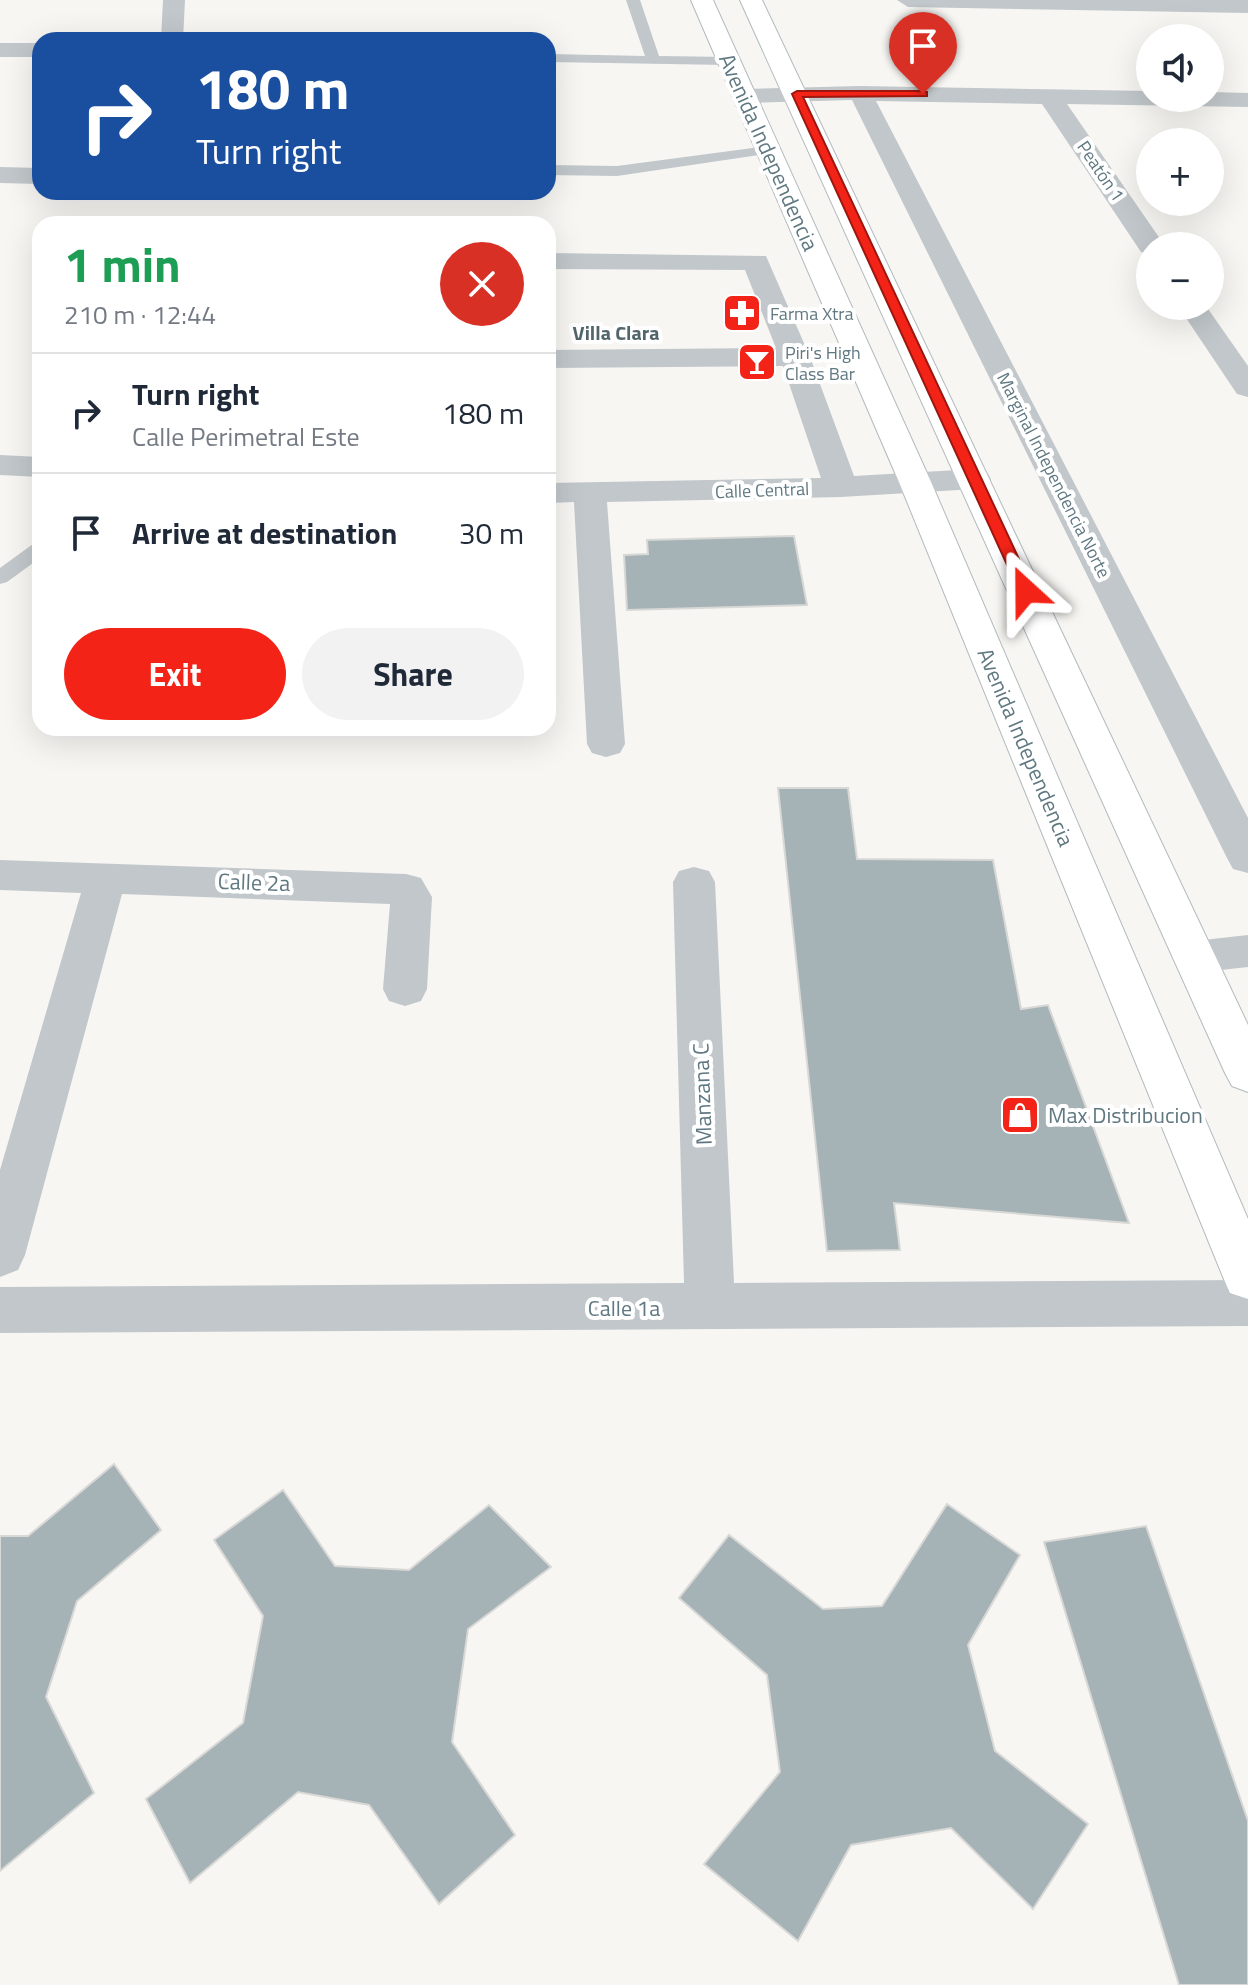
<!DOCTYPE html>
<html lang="en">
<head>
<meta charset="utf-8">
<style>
	body { margin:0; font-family:"Titillium Web",sans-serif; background:#f2f2f3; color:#1f2937; height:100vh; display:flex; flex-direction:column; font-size:30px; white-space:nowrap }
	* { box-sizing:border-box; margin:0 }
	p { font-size:26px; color:#747a83 }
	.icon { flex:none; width:44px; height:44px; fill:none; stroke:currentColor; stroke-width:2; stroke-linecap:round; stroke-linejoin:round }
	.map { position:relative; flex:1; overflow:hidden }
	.drawer { position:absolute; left:32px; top:216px; width:524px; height:520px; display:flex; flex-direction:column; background:#fff; border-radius:24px; box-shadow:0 8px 32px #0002 }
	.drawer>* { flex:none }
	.banner { position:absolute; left:32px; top:32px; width:524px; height:168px; border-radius:24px; box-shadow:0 8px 32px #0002; background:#1a4fa0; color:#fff; overflow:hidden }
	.fabs { position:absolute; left:1136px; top:24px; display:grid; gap:16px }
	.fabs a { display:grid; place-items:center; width:88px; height:88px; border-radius:50%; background:#fff; box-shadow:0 8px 32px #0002; font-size:40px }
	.pin { position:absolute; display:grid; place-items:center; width:68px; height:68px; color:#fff; margin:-82px -34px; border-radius:50% 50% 50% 0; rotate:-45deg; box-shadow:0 0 8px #0007 }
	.pin .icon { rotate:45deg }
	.me { position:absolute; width:88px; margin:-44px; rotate:336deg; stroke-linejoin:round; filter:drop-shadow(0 0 6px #0008) }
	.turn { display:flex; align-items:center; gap:28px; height:168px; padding:0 32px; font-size:36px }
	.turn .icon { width:104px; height:104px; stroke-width:2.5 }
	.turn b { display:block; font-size:56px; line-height:68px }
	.round { display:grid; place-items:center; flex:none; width:84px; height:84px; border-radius:42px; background:#f2f2f3 }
	.head { display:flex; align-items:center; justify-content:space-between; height:136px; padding:0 32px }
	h1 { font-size:48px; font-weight:700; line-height:60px; color:#1e9e55 }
	.action { display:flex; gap:16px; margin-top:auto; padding:16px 32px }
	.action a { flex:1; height:92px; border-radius:48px; background:#f32417; color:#fff; font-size:32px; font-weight:700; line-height:92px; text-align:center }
	.action a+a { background:#f2f2f3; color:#1f2937 }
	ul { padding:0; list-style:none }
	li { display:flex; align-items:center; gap:24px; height:120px; padding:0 32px; border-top:2px solid #e0e1e3 }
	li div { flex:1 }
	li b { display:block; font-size:30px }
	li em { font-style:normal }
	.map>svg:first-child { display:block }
	.building { fill:#a5b2b6; stroke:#d8d8d6; stroke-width:2 }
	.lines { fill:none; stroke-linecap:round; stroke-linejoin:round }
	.secondary-casing { stroke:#b1babd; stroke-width:2 }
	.service { fill:#c1c7ca; fill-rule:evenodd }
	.minor { fill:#c1c7ca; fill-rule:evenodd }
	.secondary { fill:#fff; fill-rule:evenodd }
	.route { fill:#f32417; stroke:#9e170f; stroke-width:2 }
	.labels { text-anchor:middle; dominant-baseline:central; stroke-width:8; stroke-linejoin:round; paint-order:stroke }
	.far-street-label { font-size:18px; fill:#5f7881; stroke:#fff }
	.far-poi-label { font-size:18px; fill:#5f7881; stroke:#fff; text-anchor:start }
	.far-neighbourhood-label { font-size:20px; font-weight:bold; fill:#52656b; stroke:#fff }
	.street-label { font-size:22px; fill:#5f7881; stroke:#fff }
	.poi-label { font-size:22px; fill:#5f7881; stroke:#fff; text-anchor:start }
</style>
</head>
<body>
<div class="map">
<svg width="1248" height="1985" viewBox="0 0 1248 1985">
	<rect width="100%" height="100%" fill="#f7f6f3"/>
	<!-- building -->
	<g class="building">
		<polygon points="794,536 807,605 627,610 624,555 648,554 647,540"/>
		<polygon points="778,788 848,788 857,859 993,860 1021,1009 1048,1005 1129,1223 894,1203 900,1250 827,1251"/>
		<polygon points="114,1464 161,1530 77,1601 46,1697 94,1793 0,1871 0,1536 28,1536"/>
		<polygon points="283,1490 335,1566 409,1570 489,1505 551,1567 468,1629 452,1742 515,1835 439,1904 369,1805 298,1792 190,1883 146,1799 243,1723 263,1616 214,1540"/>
		<polygon points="947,1504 1020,1555 968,1645 995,1751 1088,1824 1033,1909 951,1828 851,1845 798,1941 704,1864 780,1772 767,1675 679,1598 729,1535 823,1609 882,1606"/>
		<polygon points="1146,1526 1248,1821 1248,1985 1179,1985 1044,1542"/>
	</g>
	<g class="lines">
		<!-- secondary casing -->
		<g class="secondary-casing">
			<g id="secondary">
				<polygon points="691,0 713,0 931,482 1248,1219 1248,1299 1230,1293 1223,1277 899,482"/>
				<polygon points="740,0 762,0 1248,1025 1248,1092 1232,1086 1225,1073"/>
			</g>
		</g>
		<!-- service -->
		<g class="service">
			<polygon points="626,0 640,0 659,56 728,57 735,61 728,65 548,62 548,54 645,56"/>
			<polygon points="767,146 774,150 772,153 617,176 548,175 548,165 617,166"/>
			<polygon points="40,542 40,558 7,582 0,584 0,568 33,544"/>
		</g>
		<!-- minor -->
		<g class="minor">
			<polygon points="163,0 185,0 183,40 161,40"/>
			<polygon points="897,0 1248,0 1248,13 908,7"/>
			<rect x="0" y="43" width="40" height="14"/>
			<polygon points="860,86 1150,91 1150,98 1210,98 1210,92 1248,93 1248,107 1067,104 1165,246 1150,246 1150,254 1141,252 1042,104 876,101 1248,818 1248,873 1233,869 1227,858 852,100 743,103 734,101 731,96 734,91 743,89"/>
			<polygon points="0,167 40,168 40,184 0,183"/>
			<polygon points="548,253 766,256 810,357 854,476 975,469 987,472 991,479 987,486 975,489 841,497 607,502 625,744 620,753 606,757 592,753 587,744 574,502 548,503 548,483 821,478 783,366 548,368 548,350 776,348 745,270 548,269"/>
			<polygon points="1178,306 1206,306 1248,366 1248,397 1237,394"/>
			<polygon points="0,455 40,457 40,477 0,475"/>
			<polygon points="0,860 406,874 421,878 432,897 427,989 421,1001 405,1006 389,1001 383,989 390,904 122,894 25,1255 18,1270 0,1277 0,1170 81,893 0,890"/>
			<polygon points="694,867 709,871 715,882 734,1283 1248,1280 1248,1326 0,1333 0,1287 684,1283 673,882 679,871"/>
			<polygon points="1248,935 1248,967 1194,973 1179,969 1172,957 1179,945 1194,941"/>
		</g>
		<!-- secondary -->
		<use href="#secondary" class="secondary"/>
	</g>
	<!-- route -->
	<polygon class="route" points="923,91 927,92 927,96 803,97 1034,591 1026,596 1019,591 792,94 797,91"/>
	<!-- icons -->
	<defs>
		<g id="pharmacy-square" transform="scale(2)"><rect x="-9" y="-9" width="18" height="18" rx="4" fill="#f32417" stroke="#fff"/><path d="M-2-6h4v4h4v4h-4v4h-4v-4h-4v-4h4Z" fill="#fff"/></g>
		<g id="bar-square" transform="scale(2)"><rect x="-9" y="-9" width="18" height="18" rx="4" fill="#f32417" stroke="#fff"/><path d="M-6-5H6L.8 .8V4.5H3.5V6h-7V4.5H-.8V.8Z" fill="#fff"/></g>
		<g id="shop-square" transform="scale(2)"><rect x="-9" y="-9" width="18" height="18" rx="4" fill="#f32417" stroke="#fff"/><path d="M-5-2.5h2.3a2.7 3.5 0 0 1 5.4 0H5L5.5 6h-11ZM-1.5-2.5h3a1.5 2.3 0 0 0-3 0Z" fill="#fff"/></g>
	</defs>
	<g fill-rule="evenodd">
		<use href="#pharmacy-square" x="742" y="313"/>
		<use href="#bar-square" x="757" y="362"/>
		<use href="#shop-square" x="1020" y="1115"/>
	</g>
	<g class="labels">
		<!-- far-street labels -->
		<g class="far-street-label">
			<text transform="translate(1101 171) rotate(56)">Peatón 1</text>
			<text transform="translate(1054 475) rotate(63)">Marginal Independencia Norte</text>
			<text transform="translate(762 490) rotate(-2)">Calle Central</text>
		</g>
		<!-- far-poi labels -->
		<g class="far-poi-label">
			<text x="770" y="313">Farma Xtra</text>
			<text x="785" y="352">Piri's High<tspan x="785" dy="21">Class Bar</tspan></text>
		</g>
		<!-- far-neighbourhood labels -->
		<g class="far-neighbourhood-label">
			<text x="616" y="332">Villa Clara</text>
		</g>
		<!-- street labels -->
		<g class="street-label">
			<text transform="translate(769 152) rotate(66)">Avenida Independencia</text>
			<text transform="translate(1026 747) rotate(67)">Avenida Independencia</text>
			<text transform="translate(254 882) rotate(2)">Calle 2a</text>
			<text transform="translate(702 1094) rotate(-92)">Manzana C</text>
			<text x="624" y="1308">Calle 1a</text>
		</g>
		<!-- poi labels -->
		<g class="poi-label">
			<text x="1048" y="1115">Max Distribucion</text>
		</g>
	</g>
</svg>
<div class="fabs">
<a><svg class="icon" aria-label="sound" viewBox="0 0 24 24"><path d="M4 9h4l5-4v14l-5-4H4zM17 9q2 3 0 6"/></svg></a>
<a>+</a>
<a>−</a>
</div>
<div class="pin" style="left:923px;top:94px;background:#d93025"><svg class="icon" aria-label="arrive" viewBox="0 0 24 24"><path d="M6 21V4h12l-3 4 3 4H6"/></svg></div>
<svg class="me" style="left:1026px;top:591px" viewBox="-20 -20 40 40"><path d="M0-17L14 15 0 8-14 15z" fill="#f32417" stroke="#fff" stroke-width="4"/></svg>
<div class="banner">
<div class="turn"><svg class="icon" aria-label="right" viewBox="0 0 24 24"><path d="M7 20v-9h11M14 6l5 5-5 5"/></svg><div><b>180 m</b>Turn right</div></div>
</div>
<section class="drawer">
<div class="head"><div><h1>1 min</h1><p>210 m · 12:44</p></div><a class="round" style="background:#d93025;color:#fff"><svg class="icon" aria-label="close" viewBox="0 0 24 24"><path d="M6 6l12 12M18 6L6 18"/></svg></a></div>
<ul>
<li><svg class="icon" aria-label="right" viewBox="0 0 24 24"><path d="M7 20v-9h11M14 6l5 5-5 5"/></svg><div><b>Turn right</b><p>Calle Perimetral Este</p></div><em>180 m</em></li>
<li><svg class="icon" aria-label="arrive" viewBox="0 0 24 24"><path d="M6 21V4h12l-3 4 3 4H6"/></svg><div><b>Arrive at destination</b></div><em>30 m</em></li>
</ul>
<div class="action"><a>Exit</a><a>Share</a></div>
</section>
</div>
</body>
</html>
